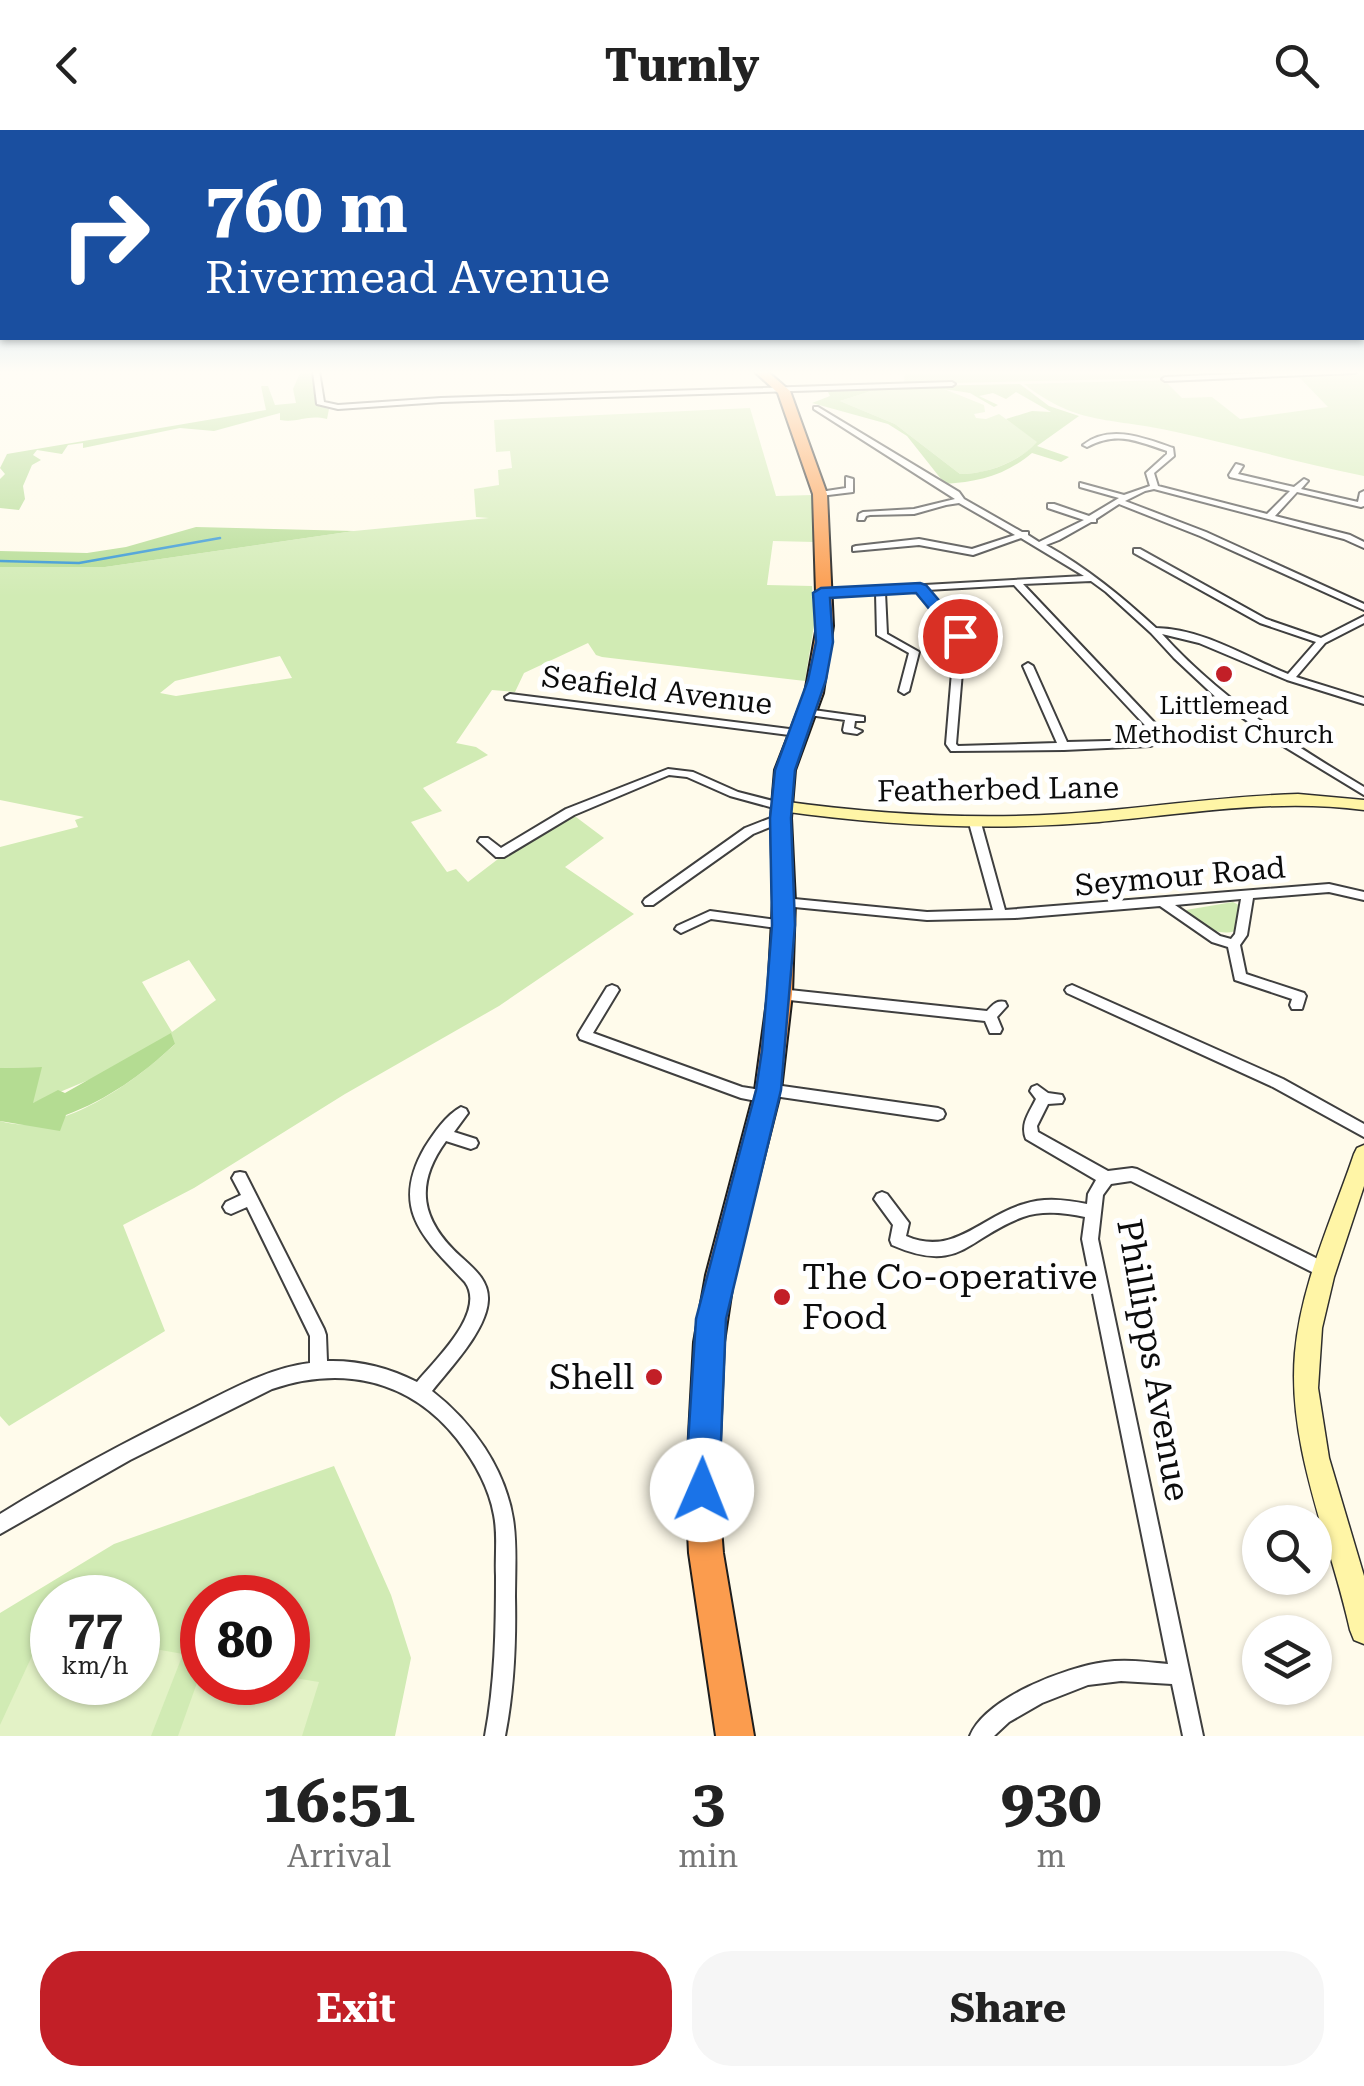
<!DOCTYPE html>
<html lang="en">
<head>
<meta charset="utf-8">
<style>
	body { margin:0; font-family:"Roboto Serif",serif; background:#f6f6f6; color:#222; height:100vh; display:flex; flex-direction:column; font-size:38px; white-space:nowrap }
	* { box-sizing:border-box; margin:0 }
	p { font-size:32px; color:#767676 }
	.icon { flex:none; width:55px; height:55px; fill:none; stroke:currentColor; stroke-width:2; stroke-linecap:round; stroke-linejoin:round }
	.map { position:relative; height:1606px; overflow:hidden }
	.drawer { display:flex; flex-direction:column; background:#fff; flex:1 }
	.drawer>* { flex:none }
	.hud { position:absolute; left:0px; top:0px; width:1365px; height:210px; box-shadow:0 2px 8px #0004; background:#1a4fa0; color:#fff; overflow:hidden }
	.fabs { position:absolute; left:1242px; top:1375px; display:grid; gap:20px }
	.fabs a { display:grid; place-items:center; width:90px; height:90px; border-radius:50%; background:#fff; box-shadow:0 2px 8px #0004; font-size:50px }
	.speed { position:absolute; left:30px; top:1445px; display:flex; gap:20px; font-size:50px; font-weight:700; text-align:center }
	.speed>* { display:grid; place-content:center; width:130px; height:130px; border-radius:50%; background:#fff; box-shadow:0 2px 8px #0004; line-height:1 }
	.speed small { font-size:25px; font-weight:400 }
	.speed .limit { border:15px solid #d22; background:#fff; color:#111 }
	.pin { position:absolute; display:grid; place-items:center; width:85px; height:85px; color:#fff; margin:-42px; border:5px solid #fff; border-radius:50%; box-shadow:0 2px 10px #0007 }
	.me { position:absolute; width:110px; margin:-55px; rotate:1deg; stroke-linejoin:round; filter:drop-shadow(0 0 8px #0008) }
	.turn { display:flex; align-items:center; gap:35px; height:210px; padding:0 40px; font-size:45px }
	.turn .icon { width:130px; height:130px; stroke-width:2.5 }
	.turn b { display:block; font-size:70px; line-height:85px }
	.eta { display:flex; justify-content:space-evenly; align-items:center; height:170px; text-align:center }
	.eta b { font-size:60px; font-weight:700; line-height:70px }
	.cta { display:flex; gap:20px; margin-top:auto; padding:20px 40px }
	.cta a { flex:1; height:115px; border-radius:40px; background:#c21f27; color:#fff; font-size:40px; font-weight:700; line-height:115px; text-align:center }
	.cta a+a { background:#f6f6f6; color:#222 }
	header { display:flex; justify-content:space-between; align-items:center; height:130px; padding:0 40px; background:#fff; font-size:45px; font-weight:700 }
	.map>svg:first-child { display:block }
	.green { fill:#d1ebb4; fill-rule:evenodd }
	.forest { fill:#b4dc92; fill-rule:evenodd }
	.pitch { fill:#e3f2c6 }
	.lines { fill:none; stroke-linecap:round; stroke-linejoin:round }
	.stream { stroke:#3194d3; stroke-width:2.5 }
	.street-casing { stroke:#3f3f3f; stroke-width:4 }
	.secondary-casing { stroke:#2e2e2e; stroke-width:3 }
	.highway-casing { stroke:#1d1d1d; stroke-width:4 }
	.street { fill:#fff; fill-rule:evenodd }
	.secondary { fill:#fff5a6; fill-rule:evenodd }
	.highway { fill:#fb9c4e; fill-rule:evenodd }
	.route { fill:#1a73e8; stroke:#114b97; stroke-width:2.5 }
	.poi-dot { fill:#c21f27; stroke:#fff; stroke-width:4 }
	.labels { text-anchor:middle; dominant-baseline:central; stroke-width:10; stroke-linejoin:round; paint-order:stroke }
	.far-poi-label { font-size:25px; fill:#0c0c0c; stroke:#fff }
	.street-label { font-size:30px; fill:#0c0c0c; stroke:#fff }
	.near-poi-label { font-size:35px; fill:#0c0c0c; stroke:#fff; text-anchor:start }
	.near-street-label { font-size:35px; fill:#0c0c0c; stroke:#fff }
</style>
</head>
<body>
<header><svg class="icon" aria-label="back" viewBox="0 0 24 24"><path d="M15 5l-7 7 7 7"/></svg>Turnly<svg class="icon" aria-label="search" viewBox="0 0 24 24"><circle cx="10" cy="10" r="6"/><path d="M15 15l6 6"/></svg></header>
<div class="map">
<svg width="1364" height="1606" viewBox="0 0 1364 1606">
	<rect width="100%" height="100%" fill="#fffbeb"/>
	<!-- green -->
	<g class="green">
		<polygon points="905,241 1162,241 1165,248 904,254"/>
		<path d="M1364 241V346C1301 333 1239 316 1176 302 1113 287 1079 297 1024 254L1164 250 1182 268 1212 267 1240 289 1328 277 1297 245Z"/>
		<path d="M944 259 984 275 985 282 974 284 976 288 986 289 999 284 1038 312C1018 332 987 344 960 344L895 294 840 271 871 261Z"/>
		<path d="M750 278 776 366 813 365 815 412 773 411 767 455 812 456 814 495 805 551 602 527 596 525 588 513 524 543 515 562 492 560 456 613 476 617 488 625 423 658 442 681 411 692 447 742 456 739 468 752 502 726 572 684 604 708 565 737 634 784 499 876 345 964 194 1058 123 1095 165 1201 9 1296 0 1286V991C57 1009 135 952 175 914L31 974 41 937 0 938V717L78 697 75 690 84 687 0 670V437H105L354 401 489 388 476 387 474 359 499 355 498 340 512 338 510 321 496 322 494 290ZM280 526 292 548 176 566 160 563 175 551ZM189 830 216 870 172 902 142 852Z"/>
		<path d="M1233 772 1241 776 1235 801C1216 807 1198 794 1186 780Z"/>
		<path d="M334 1336 391 1465 411 1528 395 1606H0V1483L114 1414ZM52 1468H138V1552H52ZM202 1468H288V1552H202Z"/>
	</g>
	<!-- forest -->
	<g class="forest">
		<path d="M301 241H315V275L329 279 327 289C307 284 299 293 280 290V283L214 301 180 298 83 318V313L68 315 62 324 37 320 33 325 41 330 32 335 23 356 25 369 19 380 0 378V349L5 344 0 338 7 324 266 280 261 256H268L275 275 296 273 293 259Z"/>
		<path d="M1020 254 1049 276 1079 286 1037 316 1069 327 1061 332 1032 323C1006 345 979 352 945 354L907 306 888 294 812 273 830 266 826 258ZM944 259 970 263 994 277 998 275 979 266 993 263 1006 269 1016 262 1051 282 1032 281 1006 289 1037 312C1019 332 987 344 960 344L895 294 840 271 871 261Z"/>
		<polygon points="196,397 354,401 105,437 0,437 0,421 87,423 126,417"/>
		<path d="M171 903 175 914C143 944 107 970 66 985L60 1001 0 991V938L42 937 33 973 58 960 65 963Z"/>
	</g>
	<!-- pitch -->
	<g class="pitch">
		<polygon points="44,1500 52,1501 52,1552 138,1552 138,1516 183,1524 151,1606 0,1606 0,1595"/>
		<polygon points="202,1539 202,1552 288,1552 288,1547 319,1552 302,1606 178,1606"/>
	</g>
	<g class="lines">
		<!-- stream -->
		<polyline class="stream" points="0,431 79,433 220,408"/>
		<!-- street casing -->
		<g class="street-casing">
			<g id="street">
				<polygon points="313,241 319,241 324,272 338,275 441,268 952,252 955,254 952,256 441,272 338,279 317,274"/>
				<polygon points="1310,241 1358,241 1355,243 1165,251 1162,249 1165,247"/>
				<path d="M814 277H818L959 362 964 369 1022 402H1028V405L1039 412 1084 390 1048 378V374H1054L1089 386 1119 368 1080 357V353L1124 365 1150 356 1146 343 1167 324V321C1136 311 1118 301 1087 317L1083 315C1110 294 1144 308 1173 318L1174 326 1154 343 1158 356 1267 384 1290 361 1230 347 1229 345 1236 334 1243 336 1238 344 1294 357 1304 349 1308 351 1301 359 1358 372 1360 363 1364 361V376L1361 377 1297 362 1275 386 1350 405 1364 412V418L1344 409 1154 359 1145 361 1125 371 1206 402 1364 474V480L1200 406 1119 374 1096 389V392H1091L1059 410 1046 415C1087 438 1121 466 1156 498 1203 499 1246 527 1288 544L1316 512 1260 493 1134 423V419H1140L1266 489 1321 508 1364 486V493L1325 513 1296 547 1364 568V574L1287 550 1199 513 1162 504C1220 568 1290 613 1364 657V665L1275 611 1222 573 1174 528 1151 503 1106 462 1091 451 1023 454 1167 606V610L1150 616 1064 620 951 621 946 614 955 506 918 460 885 462 887 504 919 522 909 561 904 564 899 561 909 523 877 505 876 463 821 466 817 463 818 461 1084 446 1021 408 973 425 919 415 853 421V417L856 416 919 409 972 419 1015 405 959 373 946 375 914 384 870 385 866 386 864 390H858L859 384 863 382 914 379 955 369 814 279ZM1014 455 1156 607 1149 610 1067 612 1033 536 1028 533 1023 536 1057 613 958 616 956 614 965 506 927 460Z"/>
				<polygon points="846,347 853,349 853,362 820,366 816,364 820,362 846,358"/>
				<polygon points="510,564 797,600 802,603 797,606 506,569 505,567"/>
				<polygon points="806,579 864,587 864,591 855,591 854,598 862,601 857,604 844,602 843,600 845,590 802,584 802,580"/>
				<polygon points="668,639 693,642 738,662 785,674 787,676 781,680 730,666 687,647 669,645 574,685 504,727 496,727 478,711 480,708 488,708 501,718 566,679"/>
				<polygon points="781,684 787,688 785,691 753,704 653,775 645,775 643,772 645,769 745,698"/>
				<path d="M975 689 981 693 1005 780 1329 754 1364 762V770L1329 762 1253 768 1247 805 1240 815 1246 844 1304 863 1306 866 1302 879H1292L1290 875 1292 869 1235 850 1228 817 1212 812 1160 776 1015 788 927 790 784 776 778 772 784 768 927 782 993 780 969 693ZM1241 769 1235 804 1231 809 1220 806 1175 775Z"/>
				<polygon points="710,781 784,791 790,795 784,799 711,789 681,803 675,799 677,796"/>
				<polygon points="612,855 617,857 619,860 593,903 742,957 761,960 763,956 768,954 938,978 943,980 945,984 943,988 938,990 774,966 772,971 767,973 741,968 580,909 578,905 580,901 607,857"/>
				<polygon points="1072,855 1283,949 1364,994 1364,1007 1273,957 1067,863 1065,860 1067,857"/>
				<path d="M780 859 987 881C993 875 996 870 1005 872L1007 876 997 887 1002 899 1000 903H990L985 891 780 869 775 867 773 864 775 861Z"/>
				<path d="M1037 955 1048 963 1062 965 1064 969 1062 973 1048 974 1037 996 1038 1002 1108 1041 1132 1038 1137 1039 1332 1136 1334 1141 1332 1146 1326 1148 1320 1146 1131 1051 1111 1054 1103 1065 1098 1109 1203 1606H1183L1172 1554 1121 1551 1088 1555 1042 1573 1009 1592 994 1606H970C985 1568 1066 1537 1105 1532 1126 1529 1147 1532 1168 1534L1082 1109 1085 1087C1065 1083 1043 1080 1023 1087 966 1108 961 1145 892 1115L890 1110 893 1095 874 1069 877 1064 882 1062 887 1064 909 1093 906 1106C954 1127 981 1086 1024 1074 1045 1067 1066 1070 1087 1074L1088 1064 1096 1050 1026 1009C1020 994 1029 983 1036 969L1030 961 1032 957Z"/>
				<path d="M461 977 466 979 468 983 454 1002 476 1009 478 1013 476 1017 471 1019 446 1011C414 1055 421 1090 460 1126 473 1138 489 1150 488 1170 487 1200 450 1238 432 1261 472 1292 505 1338 513 1389 517 1414 515 1441 515 1467 516 1514 514 1560 505 1606H485C495 1553 496 1500 496 1446 495 1425 498 1405 494 1385 489 1357 474 1331 457 1309 410 1250 343 1235 272 1259L130 1330 0 1404V1384C63 1345 129 1310 196 1277 232 1259 269 1238 310 1233V1206L247 1077 231 1084 226 1082 223 1077 226 1072 241 1065 232 1048 235 1043 240 1042 245 1043 324 1199 326 1205 327 1231C358 1230 390 1238 417 1252 435 1230 487 1182 465 1152 424 1109 389 1079 425 1017 434 1003 446 985 461 977Z"/>
			</g>
		</g>
		<!-- secondary casing -->
		<g class="secondary-casing">
			<g id="secondary">
				<path d="M1298 664 1364 670V680C1274 668 1189 684 1099 692 993 701 887 696 781 681L773 676 781 671C875 684 968 690 1063 684 1141 679 1219 666 1298 664Z"/>
				<path d="M1364 1015V1056L1334 1147 1322 1198 1318 1258 1329 1328 1364 1446V1514L1354 1510 1350 1500C1330 1409 1287 1317 1295 1223 1301 1154 1332 1089 1354 1024L1357 1018Z"/>
			</g>
		</g>
		<!-- highway casing -->
		<g class="highway-casing">
			<polygon id="highway" points="754,241 767,241 790,261 827,364 833,496 823,563 795,640 791,688 795,772 792,864 781,960 734,1145 724,1212 718,1360 723,1423 754,1606 716,1606 689,1423 686,1360 694,1212 706,1145 755,960 768,864 773,772 771,688 775,640 805,563 817,496 813,364 778,263"/>
		</g>
		<!-- street -->
		<use href="#street" class="street"/>
		<!-- secondary -->
		<use href="#secondary" class="secondary"/>
		<!-- highway -->
		<use href="#highway" class="highway"/>
	</g>
	<!-- sky -->
	<linearGradient id="sky" x2="0" y2="1"><stop stop-color="#91c4ef"/><stop offset="0.52" stop-color="#fffdf6"/><stop offset="1" stop-color="#fffdf6" stop-opacity="0"/></linearGradient>
	<rect width="1364" height="466" fill="url(#sky)"/>
	<!-- route -->
	<polygon class="route" points="920,453 926,455 966,502 966,509 954,509 916,463 830,468 833,512 826,550 795,640 791,688 795,795 781,960 726,1189 719,1360 714,1372 702,1377 690,1372 685,1360 696,1189 756,960 762,920 772,795 770,688 775,640 808,550 816,512 813,463 821,458"/>
	<!-- markers -->
	<g class="poi-dot">
		<circle cx="1224" cy="544" r="10"/>
		<circle cx="782" cy="1167" r="10"/>
		<circle cx="654" cy="1247" r="10"/>
	</g>
	<g class="labels">
		<!-- far-poi labels -->
		<g class="far-poi-label">
			<text x="1224" y="575">Littlemead<tspan x="1224" dy="29">Methodist Church</tspan></text>
		</g>
		<!-- street labels -->
		<g class="street-label">
			<text transform="translate(657 560) rotate(7)">Seafield Avenue</text>
			<text transform="translate(998 659) rotate(-1)">Featherbed Lane</text>
			<text transform="translate(1180 746) rotate(-5)">Seymour Road</text>
		</g>
		<!-- near-poi labels -->
		<g class="near-poi-label">
			<text x="802" y="1147">The Co-operative<tspan x="802" dy="40">Food</tspan></text>
			<text x="634" y="1247" text-anchor="end">Shell</text>
		</g>
		<!-- near-street labels -->
		<g class="near-street-label">
			<text transform="translate(1153 1230) rotate(80)">Phillipps Avenue</text>
		</g>
	</g>
</svg>
<div class="fabs">
<a><svg class="icon" aria-label="search" viewBox="0 0 24 24"><circle cx="10" cy="10" r="6"/><path d="M15 15l6 6"/></svg></a>
<a><svg class="icon" aria-label="layers" viewBox="0 0 24 24"><path d="M12 4l9 5-9 5-9-5zM3 14l9 5 9-5"/></svg></a>
</div>
<div class="speed"><div>77<small>km/h</small></div><div class="limit">80</div></div>
<div class="pin" style="left:960px;top:506px;background:#d93025"><svg class="icon" aria-label="arrive" viewBox="0 0 24 24"><path d="M6 21V4h12l-3 4 3 4H6"/></svg></div>
<svg class="me" style="left:702px;top:1360px" viewBox="-20 -20 40 40"><circle r="19" fill="#fff"/><path d="M0-13L10 11 0 6-10 11z" fill="#1a73e8"/></svg>
<div class="hud">
<div class="turn"><svg class="icon" aria-label="right" viewBox="0 0 24 24"><path d="M7 20v-9h11M14 6l5 5-5 5"/></svg><div><b>760 m</b>Rivermead Avenue</div></div>
</div>
</div>
<section class="drawer">
<div class="eta">
<div><b>16:51</b><p>Arrival</p></div>
<div><b>3</b><p>min</p></div>
<div><b>930</b><p>m</p></div>
</div>
<div class="cta"><a>Exit</a><a>Share</a></div>
</section>
</body>
</html>
